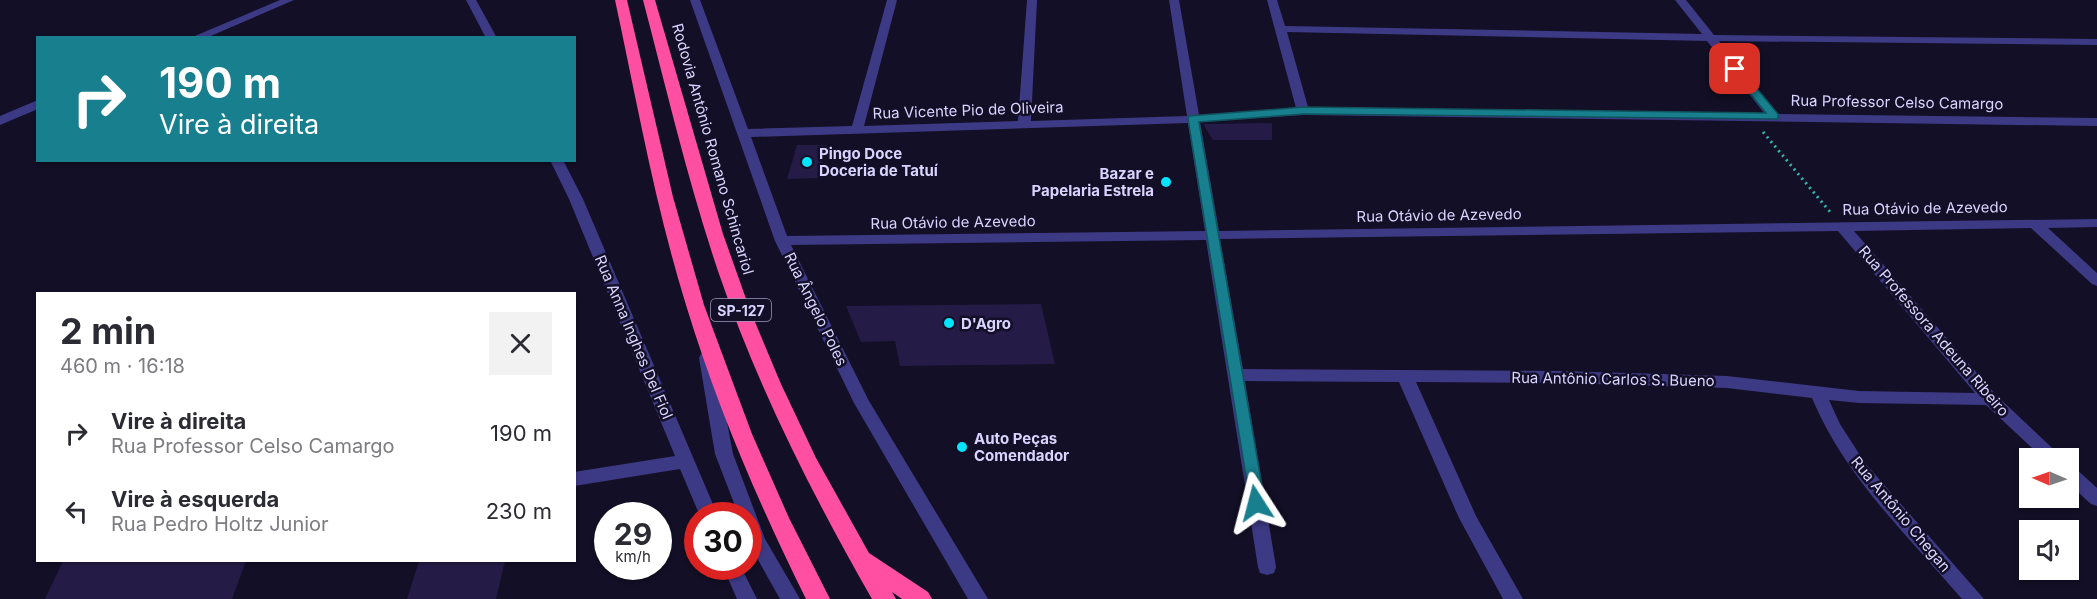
<!DOCTYPE html>
<html lang="pt">
<head>
<meta charset="utf-8">
<style>
	body { margin:0; font-family:Inter,sans-serif; background:#f2f2f3; color:#2b2b33; height:100vh; display:flex; flex-direction:column; font-size:22px; white-space:nowrap }
	* { box-sizing:border-box; margin:0 }
	p { font-size:20px; color:#7c7c81 }
	.icon { flex:none; width:33px; height:33px; fill:none; stroke:currentColor; stroke-width:2; stroke-linecap:round; stroke-linejoin:round }
	.map { position:relative; flex:1; overflow:hidden }
	.details { position:absolute; left:36px; top:292px; width:540px; height:270px; display:flex; flex-direction:column; background:#fff; border-radius:0px; box-shadow:0 2px 4px #0004 }
	.details>* { flex:none }
	.guide { position:absolute; left:36px; top:36px; width:540px; height:126px; border-radius:0px; box-shadow:0 2px 4px #0004; background:#187f8f; color:#fff; overflow:hidden }
	.needle { width:39px; rotate:272deg }
	.tools { position:absolute; left:2019px; top:448px; display:grid; gap:12px }
	.tools a { display:grid; place-items:center; width:60px; height:60px; border-radius:0px; background:#fff; box-shadow:0 2px 4px #0004; font-size:30px }
	.speed { position:absolute; left:594px; top:502px; display:flex; gap:12px; font-size:30px; font-weight:700; text-align:center }
	.speed>* { display:grid; place-content:center; width:78px; height:78px; border-radius:50%; background:#fff; box-shadow:0 2px 4px #0004; line-height:1 }
	.speed small { font-size:15px; font-weight:400 }
	.speed .limit { border:9px solid #d22; background:#fff; color:#111 }
	.pin { position:absolute; display:grid; place-items:center; width:51px; height:51px; color:#fff; margin:-26px; border-radius:12px; box-shadow:0 3px 9px #0006 }
	.me { position:absolute; width:66px; margin:-33px; rotate:351deg; stroke-linejoin:round; filter:drop-shadow(0 0 4px #0008) }
	.turn { display:flex; align-items:center; gap:21px; height:126px; padding:0 24px; font-size:27px }
	.turn .icon { width:78px; height:78px; stroke-width:2.5 }
	.turn b { display:block; font-size:42px; line-height:51px }
	.round { display:grid; place-items:center; flex:none; width:63px; height:63px; border-radius:0px; background:#f2f2f3 }
	.head { display:flex; align-items:center; justify-content:space-between; height:102px; padding:0 24px }
	h1 { font-size:36px; font-weight:700; line-height:45px }
	ul { padding:0; list-style:none }
	li { display:flex; align-items:center; gap:18px; height:78px; padding:0 24px }
	li div { flex:1 }
	li b { display:block; font-size:22px }
	li em { font-style:normal }
	.map>svg:first-child { display:block }
	.building { fill:#241b47 }
	.lines { fill:none; stroke-linecap:round; stroke-linejoin:round }
	.path { stroke:#2fb8b0; stroke-width:3; stroke-dasharray:2 4; stroke-linecap:butt }
	.minor { fill:#3d3a85; fill-rule:evenodd }
	.highway { fill:#ff4fa3; fill-rule:evenodd }
	.route { fill:#187f8f; stroke:#10535d; stroke-width:1.5 }
	.poi-dot { fill:#00e5ff; stroke:#130f26; stroke-width:2 }
	.labels { text-anchor:middle; dominant-baseline:central; stroke-width:5; stroke-linejoin:round; paint-order:stroke }
	.shield { fill:#130f26; stroke:#9e99be; stroke-width:1.5 }
	.shield-label { font-size:14px; font-weight:bold; fill:#d9d4ff }
	.street-label { font-size:15px; fill:#d9d4ff; stroke:#130f26 }
	.poi-label { font-size:15px; font-weight:bold; fill:#d9d4ff; stroke:#130f26; text-anchor:start }
</style>
</head>
<body>
<div class="map">
<svg width="2097" height="599" viewBox="0 0 2097 599">
	<rect width="100%" height="100%" fill="#130f26"/>
	<!-- building -->
	<g class="building">
		<polygon points="1272,123 1272,140 1213,140 1203,124"/>
		<polygon points="797,145 827,145 819,178 787,179"/>
		<polygon points="1041,304 1055,364 900,366 895,341 861,342 846,306"/>
		<polygon points="63,561 246,561 232,599 45,599"/>
		<polygon points="419,561 505,561 496,599 407,599"/>
	</g>
	<g class="lines">
		<!-- path -->
		<polyline class="path" points="1763,132 1831,213"/>
		<!-- minor -->
		<g class="minor">
			<polygon points="280,0 294,0 206,38 190,38"/>
			<polygon points="466,0 476,0 497,38 486,38"/>
			<path d="M690 0H700L748 129 852 126 887 0H897L864 126 1018 121 1027 0H1037L1031 121 1187 116 1169 0H1179L1199 115 1296 108 1267 0H1277L1285 26 1702 34 1675 0H1686L1714 35 2097 39V45L1719 41 1778 114 2097 118V126L1303 115 1200 122 1219 231 2097 219V227L2048 228 2097 273V286L2092 284 2031 228 1854 231 1996 395 2064 459H2044L1986 405 1859 403 1829 400 1840 424 1865 463 1984 599H1962C1908 536 1844 476 1812 398L1727 388 1562 383 1416 382 1476 516 1523 599H1503L1459 518 1399 382 1245 381 1276 567 1274 573 1267 575 1260 573 1258 567 1206 240 791 245 869 401 988 599H968L854 403 775 241ZM1287 32 1707 41 1765 114 1308 107ZM1188 123 1205 231 787 236 751 137ZM1838 231 1975 393 1859 391 1727 376 1562 371 1243 369 1220 239Z"/>
			<polygon points="38,100 38,109 0,125 0,116"/>
			<polygon points="550,160 563,160 583,199 718,516 700,516 680,469 574,486 574,472 675,456 569,199"/>
			<polygon points="707,352 713,354 715,358 733,454 765,539 800,599 780,599 748,542 748,516 739,516 715,454 699,358 701,354"/>
			<polygon points="2068,465 2074,467 2097,488 2097,506 2091,504 2068,483"/>
			<polygon points="723,567 741,567 757,599 737,599"/>
		</g>
		<!-- highway -->
		<g class="highway">
			<path d="M615 0H627L673 197 704 305 752 434 789 518 830 599H806C759 504 717 407 686 305 655 205 637 102 615 0Z"/>
			<path d="M643 0H655L723 234 750 310 781 384 816 458 869 553 928 592 932 599H902L892 592 896 599H872C812 494 757 386 718 271 688 182 667 91 643 0Z"/>
		</g>
	</g>
	<!-- route -->
	<polygon class="route" points="1735,66 1739,67 1778,114 1778,119 1304,114 1199,122 1265,503 1262,507 1256,509 1251,507 1188,119 1189,116 1304,107 1766,113 1730,69"/>
	<!-- markers -->
	<g class="poi-dot">
		<circle cx="807" cy="162" r="6"/>
		<circle cx="1166" cy="182" r="6"/>
		<circle cx="949" cy="323" r="6"/>
		<circle cx="962" cy="447" r="6"/>
	</g>
	<g class="labels">
		<!-- shield labels -->
		<rect class="shield" x="711" y="299" width="60" height="22" rx="4.5"/>
		<g class="shield-label">
			<text x="741" y="310">SP-127</text>
		</g>
		<!-- street labels -->
		<g class="street-label">
			<text transform="translate(1897 102) rotate(1)">Rua Professor Celso Camargo</text>
			<text transform="translate(968 110) rotate(-2)">Rua Vicente Pio de Oliveira</text>
			<text transform="translate(713 149) rotate(74)">Rodovia Antônio Romano Schincariol</text>
			<text transform="translate(1925 208) rotate(-1)">Rua Otávio de Azevedo</text>
			<text transform="translate(1439 215) rotate(-1)">Rua Otávio de Azevedo</text>
			<text transform="translate(953 222) rotate(-1)">Rua Otávio de Azevedo</text>
			<text transform="translate(816 309) rotate(64)">Rua Ângelo Poles</text>
			<text transform="translate(1934 331) rotate(49)">Rua Professora Adeuna Ribeiro</text>
			<text transform="translate(634 337) rotate(67)">Rua Anna Inghes Del Fiol</text>
			<text transform="translate(1613 379) rotate(1)">Rua Antônio Carlos S. Bueno</text>
			<text transform="translate(1901 514) rotate(50)">Rua Antônio Chegan</text>
		</g>
		<!-- poi labels -->
		<g class="poi-label">
			<text x="819" y="153">Pingo Doce<tspan x="819" dy="17">Doceria de Tatuí</tspan></text>
			<text x="1154" y="173" text-anchor="end">Bazar e<tspan x="1154" dy="17">Papelaria Estrela</tspan></text>
			<text x="961" y="323">D'Agro</text>
			<text x="974" y="438">Auto Peças<tspan x="974" dy="17">Comendador</tspan></text>
		</g>
	</g>
</svg>
<div class="tools">
<a><svg class="needle" viewBox="-14 -14 28 28"><path d="M0-13l5 13h-10z" fill="#e53935"/><path d="M0 13l5-13h-10z" fill="#7c7c81"/></svg></a>
<a><svg class="icon" aria-label="sound" viewBox="0 0 24 24"><path d="M4 9h4l5-4v14l-5-4H4zM17 9q2 3 0 6"/></svg></a>
</div>
<div class="speed"><div>29<small>km/h</small></div><div class="limit">30</div></div>
<div class="pin" style="left:1735px;top:69px;background:#d93025"><svg class="icon" aria-label="arrive" viewBox="0 0 24 24"><path d="M6 21V4h12l-3 4 3 4H6"/></svg></div>
<svg class="me" style="left:1256px;top:503px" viewBox="-20 -20 40 40"><path d="M0-17L14 15 0 8-14 15z" fill="#187f8f" stroke="#fff" stroke-width="4"/></svg>
<div class="guide">
<div class="turn"><svg class="icon" aria-label="right" viewBox="0 0 24 24"><path d="M7 20v-9h11M14 6l5 5-5 5"/></svg><div><b>190 m</b>Vire à direita</div></div>
</div>
<section class="details">
<div class="head"><div><h1>2 min</h1><p>460 m · 16:18</p></div><a class="round"><svg class="icon" aria-label="close" viewBox="0 0 24 24"><path d="M6 6l12 12M18 6L6 18"/></svg></a></div>
<ul>
<li><svg class="icon" aria-label="right" viewBox="0 0 24 24"><path d="M7 20v-9h11M14 6l5 5-5 5"/></svg><div><b>Vire à direita</b><p>Rua Professor Celso Camargo</p></div><em>190 m</em></li>
<li><svg class="icon" aria-label="left" viewBox="0 0 24 24"><path d="M17 20v-9H6M10 6l-5 5 5 5"/></svg><div><b>Vire à esquerda</b><p>Rua Pedro Holtz Junior</p></div><em>230 m</em></li>
</ul>
</section>
</div>
</body>
</html>
